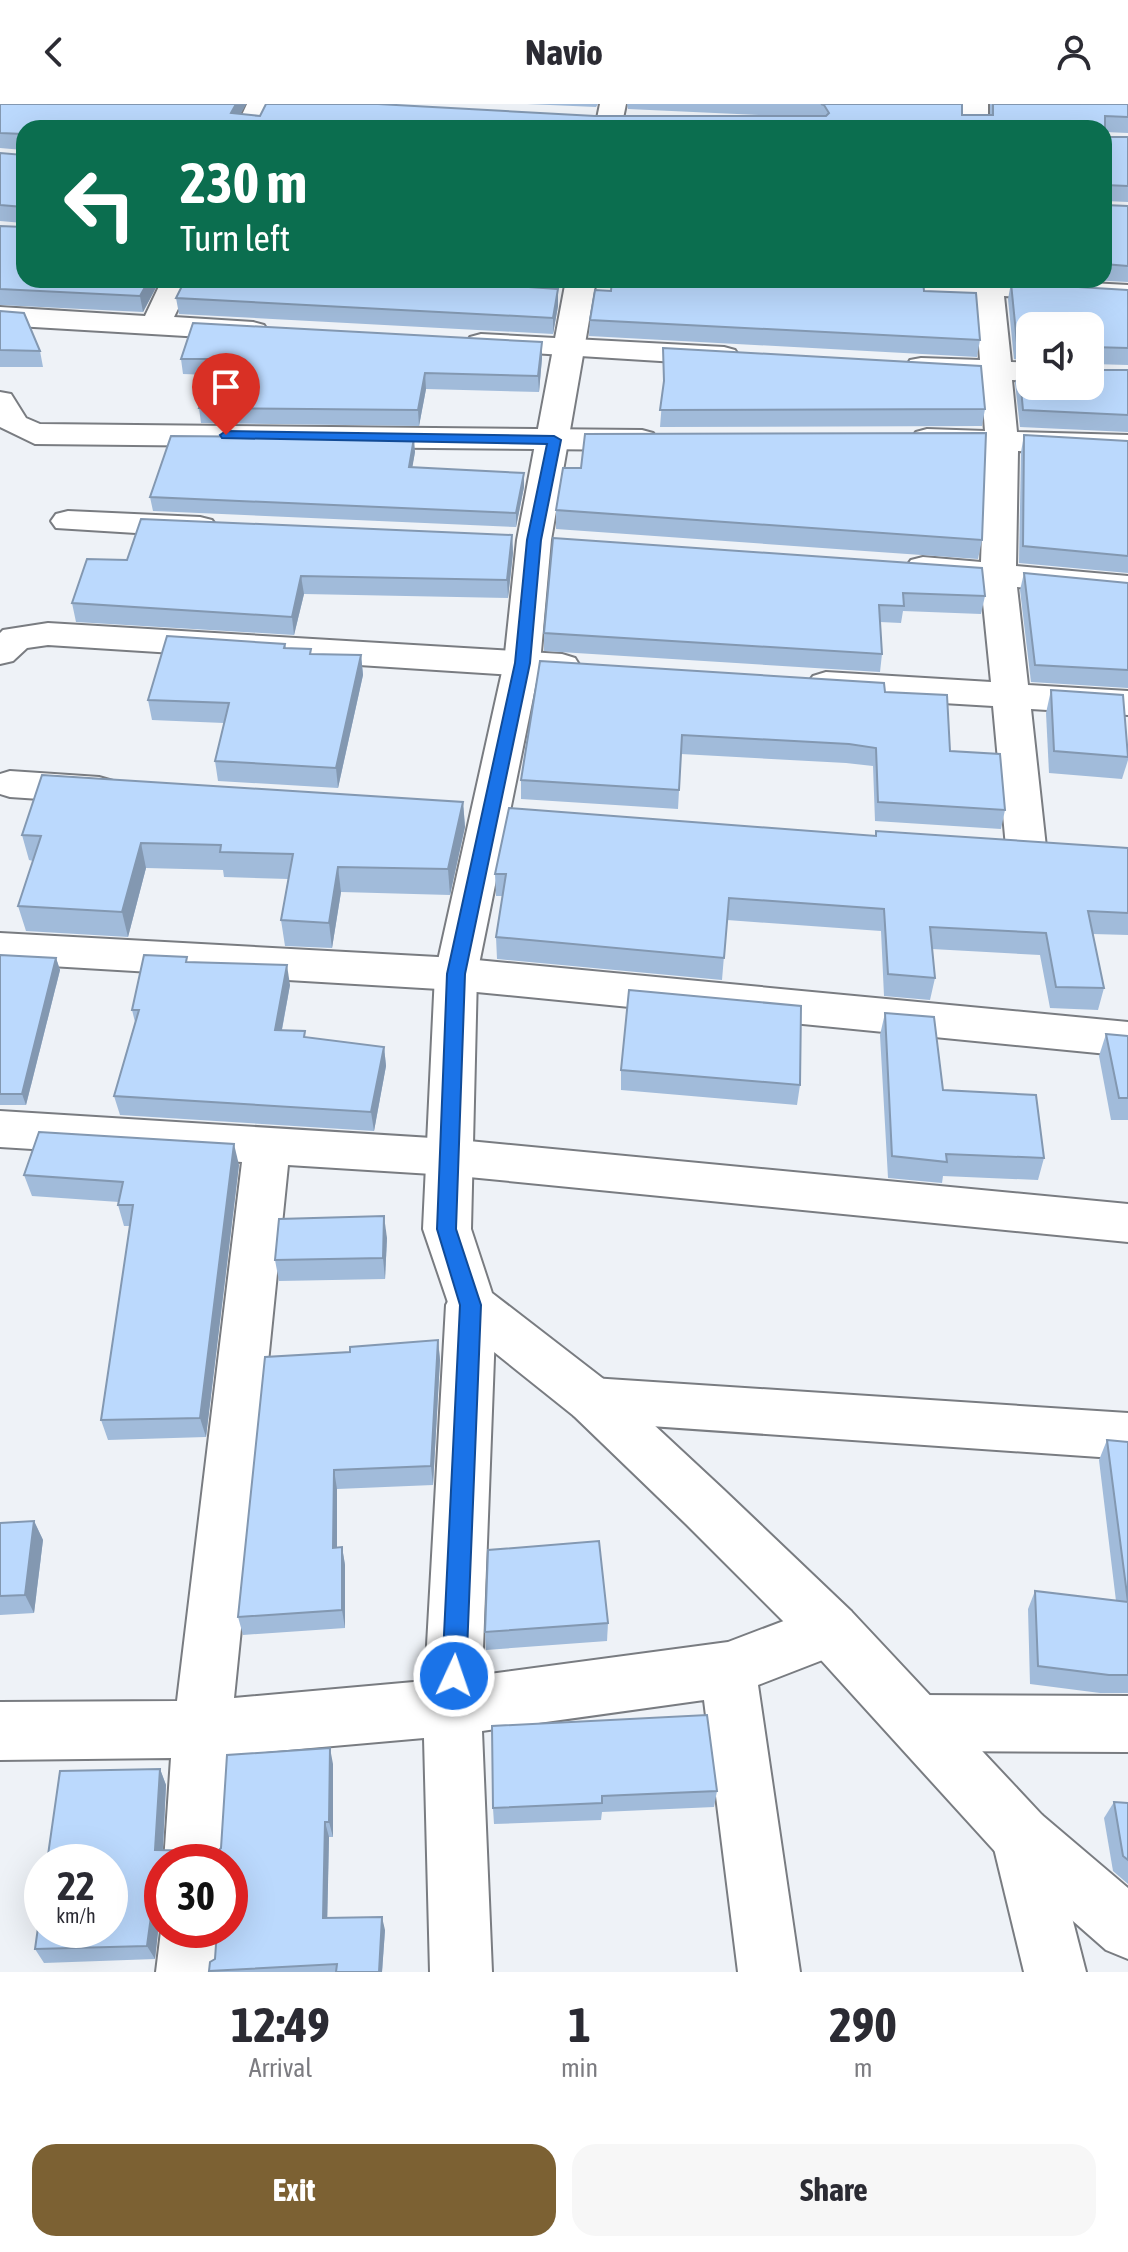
<!DOCTYPE html>
<html lang="en">
<head>
<meta charset="utf-8">
<style>
	body { margin:0; font-family:"Asap Condensed",sans-serif; background:#f7f7f7; color:#2b2b33; height:100vh; display:flex; flex-direction:column; font-size:30px; white-space:nowrap }
	* { box-sizing:border-box; margin:0 }
	p { font-size:26px; color:#7c7c81 }
	.icon { flex:none; width:44px; height:44px; fill:none; stroke:currentColor; stroke-width:2; stroke-linecap:round; stroke-linejoin:round }
	.map { position:relative; height:1868px; overflow:hidden }
	.sheet { display:flex; flex-direction:column; background:#fff; flex:1 }
	.sheet>* { flex:none }
	.top-card { position:absolute; left:16px; top:16px; width:1096px; height:168px; border-radius:24px; box-shadow:0 8px 32px #0002; background:#0b6e4f; color:#fff; overflow:hidden }
	.controls { position:absolute; left:1016px; top:208px; display:grid; gap:16px }
	.controls a { display:grid; place-items:center; width:88px; height:88px; border-radius:16px; background:#fff; box-shadow:0 8px 32px #0002; font-size:40px }
	.speed { position:absolute; left:24px; top:1740px; display:flex; gap:16px; font-size:40px; font-weight:700; text-align:center }
	.speed>* { display:grid; place-content:center; width:104px; height:104px; border-radius:50%; background:#fff; box-shadow:0 8px 32px #0002; line-height:1 }
	.speed small { font-size:20px; font-weight:400 }
	.speed .limit { border:12px solid #d22; background:#fff; color:#111 }
	.pin { position:absolute; display:grid; place-items:center; width:68px; height:68px; color:#fff; margin:-82px -34px; border-radius:50% 50% 50% 0; rotate:-45deg; box-shadow:0 0 8px #0007 }
	.pin .icon { rotate:45deg }
	.me { position:absolute; width:88px; margin:-44px; rotate:3deg; stroke-linejoin:round; filter:drop-shadow(0 0 6px #0008) }
	.turn { display:flex; align-items:center; gap:28px; height:168px; padding:0 32px; font-size:36px }
	.turn .icon { width:104px; height:104px; stroke-width:2.5 }
	.turn b { display:block; font-size:56px; line-height:68px }
	.eta { display:flex; justify-content:space-evenly; align-items:center; height:136px; text-align:center }
	.eta b { font-size:48px; font-weight:700; line-height:56px }
	.button { display:flex; gap:16px; margin-top:auto; padding:16px 32px }
	.button a { flex:1; height:92px; border-radius:24px; background:#7c6133; color:#fff; font-size:32px; font-weight:700; line-height:92px; text-align:center }
	.button a+a { background:#f7f7f7; color:#2b2b33 }
	header { display:flex; justify-content:space-between; align-items:center; height:104px; padding:0 32px; background:#fff; font-size:36px; font-weight:700 }
	.map>svg:first-child { display:block }
	.lines { fill:none; stroke-linecap:round; stroke-linejoin:round }
	.minor-casing { stroke:#797c81; stroke-width:4 }
	.tertiary-casing { stroke:#797c81; stroke-width:4 }
	.minor { fill:#fff; fill-rule:evenodd }
	.tertiary { fill:#fff; fill-rule:evenodd }
	.wall { fill:#a1bbda }
	.shaded-wall { fill:#8398b1 }
	.building { fill:#bbd9fd; stroke:#8398b1; stroke-width:2 }
	.route { fill:#1a73e8; stroke:#114b97; stroke-width:2 }
</style>
</head>
<body>
<header><svg class="icon" aria-label="back" viewBox="0 0 24 24"><path d="M15 5l-7 7 7 7"/></svg>Navio<svg class="icon" aria-label="person" viewBox="0 0 24 24"><circle cx="12" cy="8" r="4"/><path d="M4 21q1-7 8-7t8 7"/></svg></header>
<div class="map">
<svg width="1128" height="1868" viewBox="0 0 1128 1868">
	<rect width="100%" height="100%" fill="#eef2f7"/>
	<g class="lines">
		<!-- minor casing -->
		<g class="minor-casing">
			<g id="minor">
				<polygon points="247,0 273,0 262,24 236,24"/>
				<rect x="962" y="0" width="26" height="24"/>
				<polygon points="162,176 192,176 174,213 253,218 264,221 268,227 264,233 253,236 0,221 0,203 145,212"/>
				<polygon points="862,176 1034,176 1128,181 1128,199 1004,192 1011,258 1030,259 1030,277 1012,276 1017,328 1128,331 1128,351 1018,347 1016,462 1128,472 1128,494 1017,483 1028,581 1128,587 1128,611 1031,605 1046,743 1040,753 1026,757 1012,753 1006,743 993,602 826,592 813,588 807,580 813,572 826,568 991,578 981,479 911,470 906,463 911,456 923,453 981,458 985,346 916,342 911,335 916,328 927,325 985,327 981,275 910,270 906,263 910,256 921,254 980,256 975,190 877,185 867,182"/>
				<polygon points="481,230 724,243 735,246 739,252 735,258 724,261 470,245 466,239 470,233"/>
				<polygon points="0,288 11,290 26,314 40,320 642,326 653,329 658,336 653,343 642,346 35,340 0,323"/>
				<polygon points="68,407 200,413 212,416 217,423 212,430 200,433 56,424 51,417 56,410"/>
				<polygon points="48,519 562,550 575,554 580,562 575,570 562,574 48,541 27,544 13,557 0,560 0,529 3,526"/>
				<polygon points="10,667 99,673 113,677 119,686 113,695 99,699 10,693 0,690 0,670"/>
				<polygon points="0,829 456,854 1128,918 1128,952 456,886 0,859"/>
				<polygon points="0,1007 448,1035 1128,1100 1128,1138 448,1071 288,1061 234,1594 425,1577 446,1201 454,1186 471,1180 488,1186 496,1201 482,1571 728,1538 831,1499 851,1507 859,1526 851,1545 758,1581 800,1868 738,1868 704,1596 482,1627 492,1868 430,1868 424,1634 230,1651 224,1758 164,1758 171,1654 0,1656 0,1598 177,1597 242,1058 0,1043"/>
				<polygon points="592,1274 1128,1309 1128,1355 592,1318 574,1312 566,1296 574,1280"/>
				<polygon points="918,1591 1128,1592 1128,1648 918,1647 898,1639 889,1619 898,1599"/>
				<polygon points="1021,1702 1042,1711 1051,1732 1086,1868 1024,1868 991,1732 1000,1711"/>
				<polygon points="162,1819 162,1826 221,1826 218,1868 156,1868"/>
			</g>
		</g>
		<!-- tertiary casing -->
		<g class="tertiary-casing">
			<g id="tertiary">
				<polygon points="600,0 626,0 621,24 595,24"/>
				<polygon points="566,176 596,176 551,436 540,559 477,870 471,1125 492,1189 610,1280 724,1386 851,1507 1042,1711 1128,1784 1128,1855 1106,1846 1000,1753 811,1545 686,1420 574,1312 454,1216 423,1125 435,870 504,559 517,436"/>
			</g>
		</g>
		<!-- minor -->
		<use href="#minor" class="minor"/>
		<!-- tertiary -->
		<use href="#tertiary" class="tertiary"/>
	</g>
	<!-- wall -->
	<g class="wall">
		<polygon points="0,0 246,0 240,10 260,12 781,12 628,5 627,0 962,0 962,11 990,11 990,0 1128,0 1128,29 1105,28 1105,33 1128,33 1128,98 1105,97 1105,101 1128,102 1128,178 1091,176 1104,176 1104,24 24,24 160,176 143,208 0,201 0,122 23,123 23,119 0,117 0,49 23,51 23,46 0,44"/>
		<polygon points="527,0 598,0 596,3"/>
		<polygon points="185,176 519,176 518,182 558,202 553,230 179,210 176,194"/>
		<polygon points="1011,179 1128,186 1128,261 1092,260 1092,266 1128,266 1128,328 1020,323 1015,279 1019,263 1090,282 1030,222 1030,258 1014,255 1008,195"/>
		<polygon points="611,187 924,187 980,236 977,253 589,232 590,216"/>
		<polygon points="0,207 40,247 43,263 0,263"/>
		<polygon points="663,244 985,305 982,322 660,323 663,285"/>
		<polygon points="542,254 539,288 426,285 419,322 201,319 199,304 209,271 183,270 181,255"/>
		<polygon points="1024,331 1128,337 1128,469 1019,459 1021,348"/>
		<polygon points="415,348 412,363 524,383 516,423 153,407 150,393"/>
		<polygon points="581,364 982,436 978,455 556,425 556,406"/>
		<polygon points="512,431 513,449 508,494 304,490 294,531 76,518 72,499 127,456"/>
		<polygon points="553,434 985,492 981,510 903,507 901,519 880,518 882,550 880,568 544,547 544,529"/>
		<polygon points="1024,469 1128,479 1128,584 1031,578 1020,486"/>
		<polygon points="285,540 286,544 312,550 361,551 363,571 338,684 218,677 215,657 224,619 152,616 148,596"/>
		<polygon points="540,557 885,588 950,647 1005,706 1001,725 875,717 873,662 846,659 681,650 678,705 521,695 521,676"/>
		<polygon points="1051,586 1128,642 1128,656 1122,675 1049,669 1046,609"/>
		<polygon points="463,698 465,723 450,791 341,788 332,844 285,842 281,816 288,775 224,773 223,766 146,764 128,833 26,827 18,802 33,757 29,756 22,731"/>
		<polygon points="876,727 1128,744 1128,831 1093,830 1104,884 1098,906 1050,904 1040,851 932,845 935,874 930,896 884,892 881,827 727,816 722,876 497,855 496,833 503,792 496,792 495,770 875,732"/>
		<polygon points="0,851 56,854 60,866 26,1001 0,1001"/>
		<polygon points="188,858 290,881 282,926 306,934 384,943 386,962 374,1027 120,1011 114,992 135,918 132,906"/>
		<polygon points="885,909 943,986 1044,1054 1038,1076 943,1072 942,1079 888,1074 880,931"/>
		<polygon points="1106,930 1128,932 1128,1016 1111,1016 1099,952"/>
		<polygon points="621,966 800,981 797,1001 621,986"/>
		<polygon points="239,1061 206,1333 108,1336 101,1316 130,1122 124,1122 118,1101 119,1098 32,1092 24,1071"/>
		<polygon points="387,1134 385,1175 279,1177 275,1156"/>
		<polygon points="438,1236 440,1256 433,1381 337,1385 337,1443 342,1443 345,1461 345,1524 243,1531 238,1513 350,1248"/>
		<polygon points="1107,1336 1128,1338 1128,1589 1100,1589 1030,1580 1028,1505 1035,1487 1116,1497 1099,1356"/>
		<polygon points="34,1417 43,1436 34,1509 0,1511 0,1419"/>
		<polygon points="608,1519 607,1537 486,1546 485,1528"/>
		<polygon points="707,1611 717,1687 714,1703 602,1708 601,1716 494,1720 493,1704"/>
		<polygon points="333,1660 333,1733 329,1733 327,1814 385,1826 382,1868 210,1868 215,1855 230,1758 162,1758 162,1817 159,1819 155,1855 44,1859 35,1845 160,1665 166,1681 163,1746 218,1747"/>
		<polygon points="1114,1698 1128,1699 1128,1780 1113,1767 1104,1714"/>
	</g>
	<!-- shaded-wall -->
	<g class="shaded-wall">
		<polygon points="236,0 246,0 233,24 231,9"/>
		<polygon points="149,176 160,176 143,208 140,192"/>
		<polygon points="558,185 558,202 553,230 553,214"/>
		<polygon points="542,238 542,254 539,288 538,272"/>
		<polygon points="425,269 426,285 419,322 418,306"/>
		<polygon points="414,334 415,348 410,377 409,363"/>
		<polygon points="524,369 524,383 516,423 516,409"/>
		<polygon points="512,431 513,449 508,494 507,476"/>
		<polygon points="301,472 304,490 294,531 292,513"/>
		<polygon points="361,551 363,571 338,684 336,664"/>
		<polygon points="463,698 465,723 450,791 448,765"/>
		<polygon points="141,739 146,764 128,833 122,808"/>
		<polygon points="338,763 341,788 332,844 329,819"/>
		<polygon points="56,854 60,866 26,1001 22,990"/>
		<polygon points="287,861 290,881 278,946 275,926"/>
		<polygon points="384,943 386,962 374,1027 371,1008"/>
		<polygon points="234,1040 239,1061 206,1333 200,1314"/>
		<polygon points="384,1112 387,1134 385,1175 383,1154"/>
		<polygon points="438,1236 440,1256 433,1381 431,1362"/>
		<polygon points="334,1366 337,1385 337,1462 333,1444"/>
		<polygon points="34,1417 43,1436 34,1509 25,1491"/>
		<polygon points="342,1443 345,1461 345,1524 342,1506"/>
		<polygon points="330,1644 333,1660 333,1733 329,1718"/>
		<polygon points="160,1665 166,1681 162,1760 155,1746"/>
		<polygon points="325,1718 329,1733 327,1828 323,1814"/>
		<polygon points="155,1802 162,1816 159,1819 155,1855 147,1842 152,1805"/>
		<polygon points="382,1813 385,1826 382,1868 379,1868"/>
	</g>
	<!-- building -->
	<g class="building">
		<polygon points="0,0 236,0 231,9 260,12 266,0 378,0 595,12 826,12 829,9 824,1 821,0 962,0 962,11 993,11 993,0 1128,0 1128,13 1105,12 1105,33 1128,33 1128,82 1105,81 1105,101 1128,102 1128,162 1104,160 1104,24 24,24 24,176 149,176 140,192 0,185 0,122 23,123 23,103 0,101 0,49 23,51 23,30 0,29"/>
		<polygon points="185,176 516,176 515,182 558,185 553,214 176,194"/>
		<polygon points="612,176 923,176 924,187 976,189 980,236 590,216 595,186 611,187"/>
		<polygon points="1011,179 1128,186 1128,244 1092,243 1092,266 1128,266 1128,311 1023,306 1019,263 1030,263 1030,282 1090,282 1090,222 1030,222 1030,241 1017,239"/>
		<polygon points="0,207 24,209 40,247 0,246"/>
		<polygon points="193,219 542,238 538,272 425,269 418,306 199,304 214,255 181,255"/>
		<polygon points="663,244 981,262 985,305 660,306 664,277"/>
		<polygon points="986,329 982,436 556,406 563,364 581,364 585,330"/>
		<polygon points="1024,331 1128,337 1128,452 1023,442"/>
		<polygon points="171,332 414,334 409,363 524,369 516,409 150,393"/>
		<polygon points="141,415 512,431 507,476 301,472 292,513 72,499 87,455 127,456"/>
		<polygon points="553,434 982,464 985,492 903,489 904,502 879,501 882,550 544,529"/>
		<polygon points="1024,469 1128,479 1128,566 1035,561"/>
		<polygon points="167,532 285,540 284,544 311,545 310,550 361,551 336,664 215,657 229,599 148,596"/>
		<polygon points="540,557 884,579 885,588 947,591 950,647 1000,650 1005,706 878,698 876,644 849,640 682,631 679,686 521,676"/>
		<polygon points="1051,586 1123,591 1128,653 1054,647"/>
		<polygon points="42,671 463,698 448,765 338,763 329,819 281,816 293,750 220,748 221,741 141,739 122,808 18,802 41,732 22,731"/>
		<polygon points="509,704 876,732 876,727 1128,744 1128,809 1088,807 1104,884 1056,883 1046,829 930,823 935,874 888,870 884,805 729,794 724,854 496,833 506,770 495,770"/>
		<polygon points="0,851 56,854 22,990 0,990"/>
		<polygon points="144,851 187,853 186,858 287,861 275,926 305,927 304,933 384,943 371,1008 114,992 139,906 132,906"/>
		<polygon points="629,886 801,902 800,981 621,966"/>
		<polygon points="885,909 934,913 943,986 1036,991 1044,1054 946,1050 947,1058 892,1052"/>
		<polygon points="1106,930 1128,932 1128,994 1119,994"/>
		<polygon points="39,1028 234,1040 200,1314 101,1316 133,1101 118,1101 123,1078 24,1071"/>
		<polygon points="384,1112 383,1154 275,1156 279,1115"/>
		<polygon points="438,1236 431,1362 334,1366 333,1444 342,1443 342,1506 238,1513 265,1253 350,1248 350,1243"/>
		<polygon points="1107,1336 1128,1338 1128,1571 1109,1571 1038,1562 1035,1487 1128,1498"/>
		<polygon points="34,1417 25,1491 0,1492 0,1419"/>
		<polygon points="599,1437 608,1519 485,1528 488,1446"/>
		<polygon points="707,1611 717,1687 602,1692 602,1699 493,1704 492,1622"/>
		<polygon points="330,1644 329,1718 325,1718 323,1814 382,1813 379,1868 336,1868 337,1860 209,1867 210,1858 215,1855 217,1826 230,1826 230,1758 162,1758 162,1809 158,1809 155,1802 152,1805 147,1842 35,1845 42,1795 42,1826 110,1826 110,1758 47,1758 60,1667 160,1665 155,1746 218,1747 221,1744 227,1651"/>
		<polygon points="1114,1698 1128,1699 1128,1756 1123,1752"/>
	</g>
	<!-- route -->
	<polygon class="route" points="226,327 554,332 561,336 541,436 530,559 465,870 456,1125 481,1201 466,1572 462,1580 454,1583 446,1580 442,1572 460,1201 437,1125 447,870 515,559 527,436 547,340 222,334 220,331"/>
</svg>
<div class="controls">
<a><svg class="icon" aria-label="sound" viewBox="0 0 24 24"><path d="M4 9h4l5-4v14l-5-4H4zM17 9q2 3 0 6"/></svg></a>
</div>
<div class="speed"><div>22<small>km/h</small></div><div class="limit">30</div></div>
<div class="pin" style="left:226px;top:331px;background:#d93025"><svg class="icon" aria-label="arrive" viewBox="0 0 24 24"><path d="M6 21V4h12l-3 4 3 4H6"/></svg></div>
<svg class="me" style="left:454px;top:1572px" viewBox="-20 -20 40 40"><circle r="17" fill="#1a73e8" stroke="#fff" stroke-width="3"/><path d="M0-11L8 9 0 5-8 9z" fill="#fff"/></svg>
<div class="top-card">
<div class="turn"><svg class="icon" aria-label="left" viewBox="0 0 24 24"><path d="M17 20v-9H6M10 6l-5 5 5 5"/></svg><div><b>230 m</b>Turn left</div></div>
</div>
</div>
<section class="sheet">
<div class="eta">
<div><b>12:49</b><p>Arrival</p></div>
<div><b>1</b><p>min</p></div>
<div><b>290</b><p>m</p></div>
</div>
<div class="button"><a>Exit</a><a>Share</a></div>
</section>
</body>
</html>
